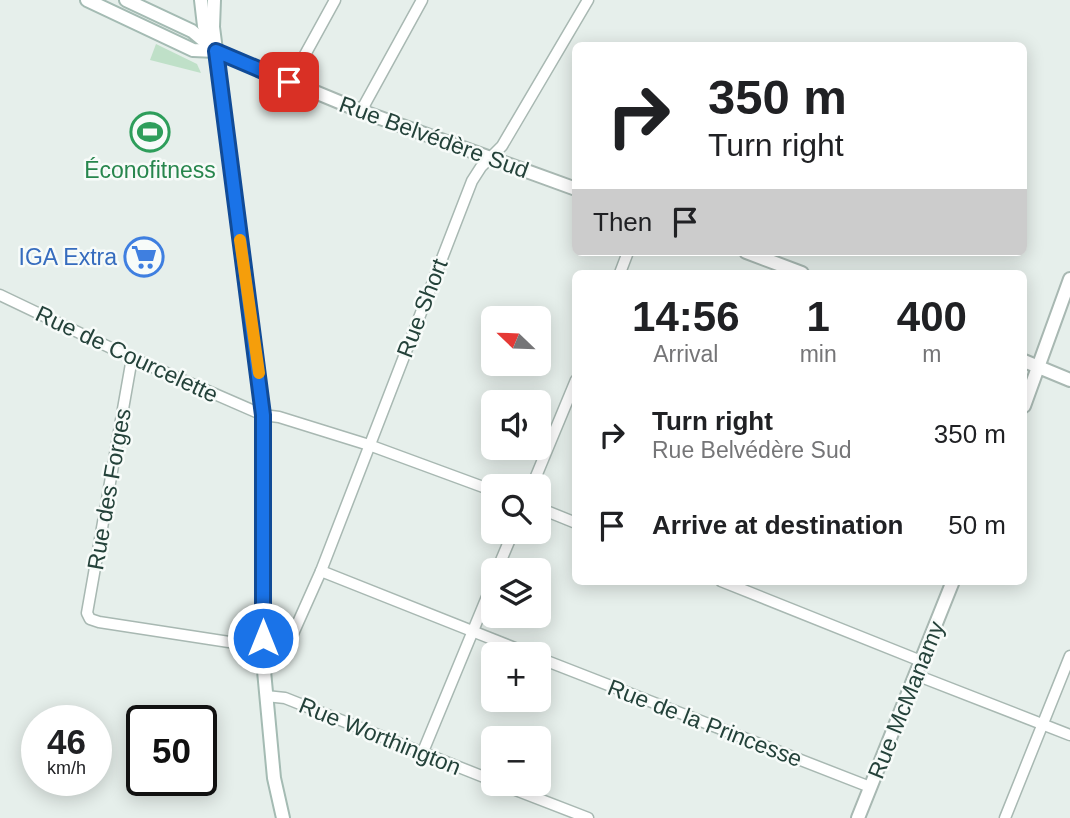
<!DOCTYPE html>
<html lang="en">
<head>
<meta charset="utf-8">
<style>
	body { margin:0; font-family:Helvetica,sans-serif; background:#f6f6f6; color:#202124; height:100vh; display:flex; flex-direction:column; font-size:26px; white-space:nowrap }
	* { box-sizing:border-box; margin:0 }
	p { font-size:23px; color:#757577 }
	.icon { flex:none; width:38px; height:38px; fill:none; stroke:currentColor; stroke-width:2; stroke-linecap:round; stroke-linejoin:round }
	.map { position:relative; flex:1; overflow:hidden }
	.panel { position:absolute; left:572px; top:270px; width:455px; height:315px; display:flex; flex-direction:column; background:#fff; border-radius:10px; box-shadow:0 4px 18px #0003 }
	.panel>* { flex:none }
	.guide { position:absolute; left:572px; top:42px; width:455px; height:214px; border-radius:10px; box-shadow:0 4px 18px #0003; background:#fff; color:#202124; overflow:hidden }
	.needle { width:46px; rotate:293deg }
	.buttons { position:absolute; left:481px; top:306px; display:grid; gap:14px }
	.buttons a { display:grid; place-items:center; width:70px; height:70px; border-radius:10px; background:#fff; box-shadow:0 4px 18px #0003; font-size:35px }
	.speed { position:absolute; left:21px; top:705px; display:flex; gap:14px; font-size:35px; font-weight:700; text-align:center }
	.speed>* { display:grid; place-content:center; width:91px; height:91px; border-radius:50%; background:#fff; box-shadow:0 4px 18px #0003; line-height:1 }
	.speed small { font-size:18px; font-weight:400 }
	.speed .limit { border:4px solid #111; border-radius:10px; background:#fff; color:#111 }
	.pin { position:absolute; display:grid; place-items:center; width:60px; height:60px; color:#fff; margin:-30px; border-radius:14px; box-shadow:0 4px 10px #0006 }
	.me { position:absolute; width:77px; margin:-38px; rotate:0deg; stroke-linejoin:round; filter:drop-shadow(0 0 5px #0008) }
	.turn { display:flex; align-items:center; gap:24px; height:147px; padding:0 21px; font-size:32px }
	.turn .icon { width:91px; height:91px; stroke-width:2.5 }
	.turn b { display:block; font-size:49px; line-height:60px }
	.then { display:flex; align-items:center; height:66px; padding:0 21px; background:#0003; gap:14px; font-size:26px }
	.eta { display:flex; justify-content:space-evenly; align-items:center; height:119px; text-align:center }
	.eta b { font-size:42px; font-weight:700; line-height:49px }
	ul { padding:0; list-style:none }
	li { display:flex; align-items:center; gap:21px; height:91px; padding:0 21px }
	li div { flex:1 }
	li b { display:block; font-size:26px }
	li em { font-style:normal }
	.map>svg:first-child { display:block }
	.green { fill:#bfe0c8 }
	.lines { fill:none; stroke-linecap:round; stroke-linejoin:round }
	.minor-casing { stroke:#a8b8b2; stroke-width:13 }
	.tertiary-casing { stroke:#a8b8b2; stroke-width:16 }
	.secondary-casing { stroke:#a4bbb3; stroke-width:16 }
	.minor { stroke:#fff; stroke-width:10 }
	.tertiary { stroke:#fff; stroke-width:12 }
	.secondary { stroke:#fff; stroke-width:12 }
	.route-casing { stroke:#114b97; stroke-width:18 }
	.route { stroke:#1a73e8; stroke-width:12 }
	.slow { stroke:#f59e0b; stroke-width:12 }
	.labels { text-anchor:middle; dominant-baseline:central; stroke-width:5; stroke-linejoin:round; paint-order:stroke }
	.street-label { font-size:23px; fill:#24423a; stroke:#f7fbf9 }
	.leisure-label { font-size:23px; fill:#27864d; stroke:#f7fbf9 }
	.shop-label { font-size:23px; fill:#366cbe; stroke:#f7fbf9; text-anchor:end }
</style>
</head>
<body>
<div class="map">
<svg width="1070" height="818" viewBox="0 0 1070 818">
	<rect width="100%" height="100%" fill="#e6efeb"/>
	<!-- green -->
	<polygon class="green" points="156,44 197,64 201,73 150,60"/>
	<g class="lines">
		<!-- minor casing -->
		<g class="minor-casing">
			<g id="minor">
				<polyline points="290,82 335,0"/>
				<polyline points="361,111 422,0"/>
				<polyline points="620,273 628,252"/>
				<polyline points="0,295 132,358 263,415 279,417 369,445 494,491"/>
				<polyline points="132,358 87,613 90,619 99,622 242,644 263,640"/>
				<polyline points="532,486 576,380"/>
				<polyline points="539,508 576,523"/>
				<polyline points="497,570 513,532"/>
				<polyline points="321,571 530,654"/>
				<polyline points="721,581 921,661"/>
				<polyline points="263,638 292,636"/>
				<polyline points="539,658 870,787"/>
				<polyline points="263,660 272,657 292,636 321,571 472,181 481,167 502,146 588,0"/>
				<polyline points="916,675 1070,735"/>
				<polyline points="266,696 285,698 494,781"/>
				<polyline points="422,754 494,580"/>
				<polyline points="500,784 588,818"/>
				<polyline points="1005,818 1070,656"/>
			</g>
		</g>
		<!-- tertiary casing -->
		<g class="tertiary-casing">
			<g id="tertiary">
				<polyline points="216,51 361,111 576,189"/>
				<polyline points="746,252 802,273"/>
				<polyline points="1024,361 1070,380"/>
				<polyline points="1024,406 1070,279"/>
				<polyline points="858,818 953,581"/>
			</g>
		</g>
		<!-- secondary casing -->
		<g class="secondary-casing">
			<g id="secondary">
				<polyline points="87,0 193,50 216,51"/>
				<polyline points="126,0 192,31 216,51"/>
				<polyline points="201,0 204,26 211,41"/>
				<polyline points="214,0 213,27 263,415 263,660 274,778 283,818"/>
			</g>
		</g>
		<!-- minor -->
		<use href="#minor" class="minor"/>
		<!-- tertiary -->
		<use href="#tertiary" class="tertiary"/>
		<!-- secondary -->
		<use href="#secondary" class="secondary"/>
	</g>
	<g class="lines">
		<!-- route casing -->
		<g class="route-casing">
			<polyline id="route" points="263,638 263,415 216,51 289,82"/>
		</g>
		<!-- route -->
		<use href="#route" class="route"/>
		<!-- slow -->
		<polyline class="slow" points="240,240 259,373"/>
	</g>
	<!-- icons -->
	<defs>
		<g id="stadium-ring" transform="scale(2.0125)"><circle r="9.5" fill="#f7fbf9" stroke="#2e9e5b" stroke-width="1.5"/><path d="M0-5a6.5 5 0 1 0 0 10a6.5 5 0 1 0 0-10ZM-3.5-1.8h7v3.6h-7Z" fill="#2e9e5b"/></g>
		<g id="supermarket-ring" transform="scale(2.0125)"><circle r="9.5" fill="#f7fbf9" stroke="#3f7fe0" stroke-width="1.5"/><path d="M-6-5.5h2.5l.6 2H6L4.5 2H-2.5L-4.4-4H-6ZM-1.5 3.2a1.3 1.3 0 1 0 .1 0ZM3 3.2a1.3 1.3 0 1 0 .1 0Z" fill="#3f7fe0"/></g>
	</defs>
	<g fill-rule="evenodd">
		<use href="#stadium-ring" x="150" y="132"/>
		<use href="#supermarket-ring" x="144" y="257"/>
	</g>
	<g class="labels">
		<!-- street labels -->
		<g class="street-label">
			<text transform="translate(434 137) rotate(20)">Rue Belvédère Sud</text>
			<text transform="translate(422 308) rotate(-69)">Rue Short</text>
			<text transform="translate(127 354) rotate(25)">Rue de Courcelette</text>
			<text transform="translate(109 489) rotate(-80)">Rue des Forges</text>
			<text transform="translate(906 700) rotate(-68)">Rue McManamy</text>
			<text transform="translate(705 723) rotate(21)">Rue de la Princesse</text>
			<text transform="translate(380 736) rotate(22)">Rue Worthington</text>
		</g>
		<!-- leisure labels -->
		<g class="leisure-label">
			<text x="150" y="170">Éconofitness</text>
		</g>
		<!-- shop labels -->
		<g class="shop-label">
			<text x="117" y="257">IGA Extra</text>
		</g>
	</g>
</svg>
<div class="buttons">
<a><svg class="needle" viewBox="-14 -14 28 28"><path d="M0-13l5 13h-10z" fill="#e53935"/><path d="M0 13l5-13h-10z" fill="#757577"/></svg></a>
<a><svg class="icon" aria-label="sound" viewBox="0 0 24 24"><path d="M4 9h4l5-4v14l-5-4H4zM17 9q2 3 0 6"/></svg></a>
<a><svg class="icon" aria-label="search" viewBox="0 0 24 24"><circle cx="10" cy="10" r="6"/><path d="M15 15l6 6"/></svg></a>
<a><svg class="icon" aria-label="layers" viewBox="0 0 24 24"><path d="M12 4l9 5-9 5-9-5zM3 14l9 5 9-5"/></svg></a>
<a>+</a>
<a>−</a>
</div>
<div class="speed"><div>46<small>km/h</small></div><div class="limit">50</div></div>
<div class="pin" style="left:289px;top:82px;background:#d93025"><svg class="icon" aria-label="arrive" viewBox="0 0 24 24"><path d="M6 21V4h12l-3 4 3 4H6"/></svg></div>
<svg class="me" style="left:263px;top:638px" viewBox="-20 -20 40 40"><circle r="17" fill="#1a73e8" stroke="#fff" stroke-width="3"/><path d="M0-11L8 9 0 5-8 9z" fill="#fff"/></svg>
<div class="guide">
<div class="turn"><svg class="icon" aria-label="right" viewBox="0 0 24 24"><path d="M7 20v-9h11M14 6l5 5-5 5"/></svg><div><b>350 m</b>Turn right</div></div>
<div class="then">Then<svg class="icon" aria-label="arrive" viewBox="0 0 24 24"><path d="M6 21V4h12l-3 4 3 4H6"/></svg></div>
</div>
<section class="panel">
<div class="eta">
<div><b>14:56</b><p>Arrival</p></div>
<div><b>1</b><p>min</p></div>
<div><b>400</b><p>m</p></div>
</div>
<ul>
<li><svg class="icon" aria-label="right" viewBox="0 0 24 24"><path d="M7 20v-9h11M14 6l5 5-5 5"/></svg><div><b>Turn right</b><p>Rue Belvédère Sud</p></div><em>350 m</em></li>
<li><svg class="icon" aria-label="arrive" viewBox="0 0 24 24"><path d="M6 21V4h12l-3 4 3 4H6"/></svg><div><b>Arrive at destination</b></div><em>50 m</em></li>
</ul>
</section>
</div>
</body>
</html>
